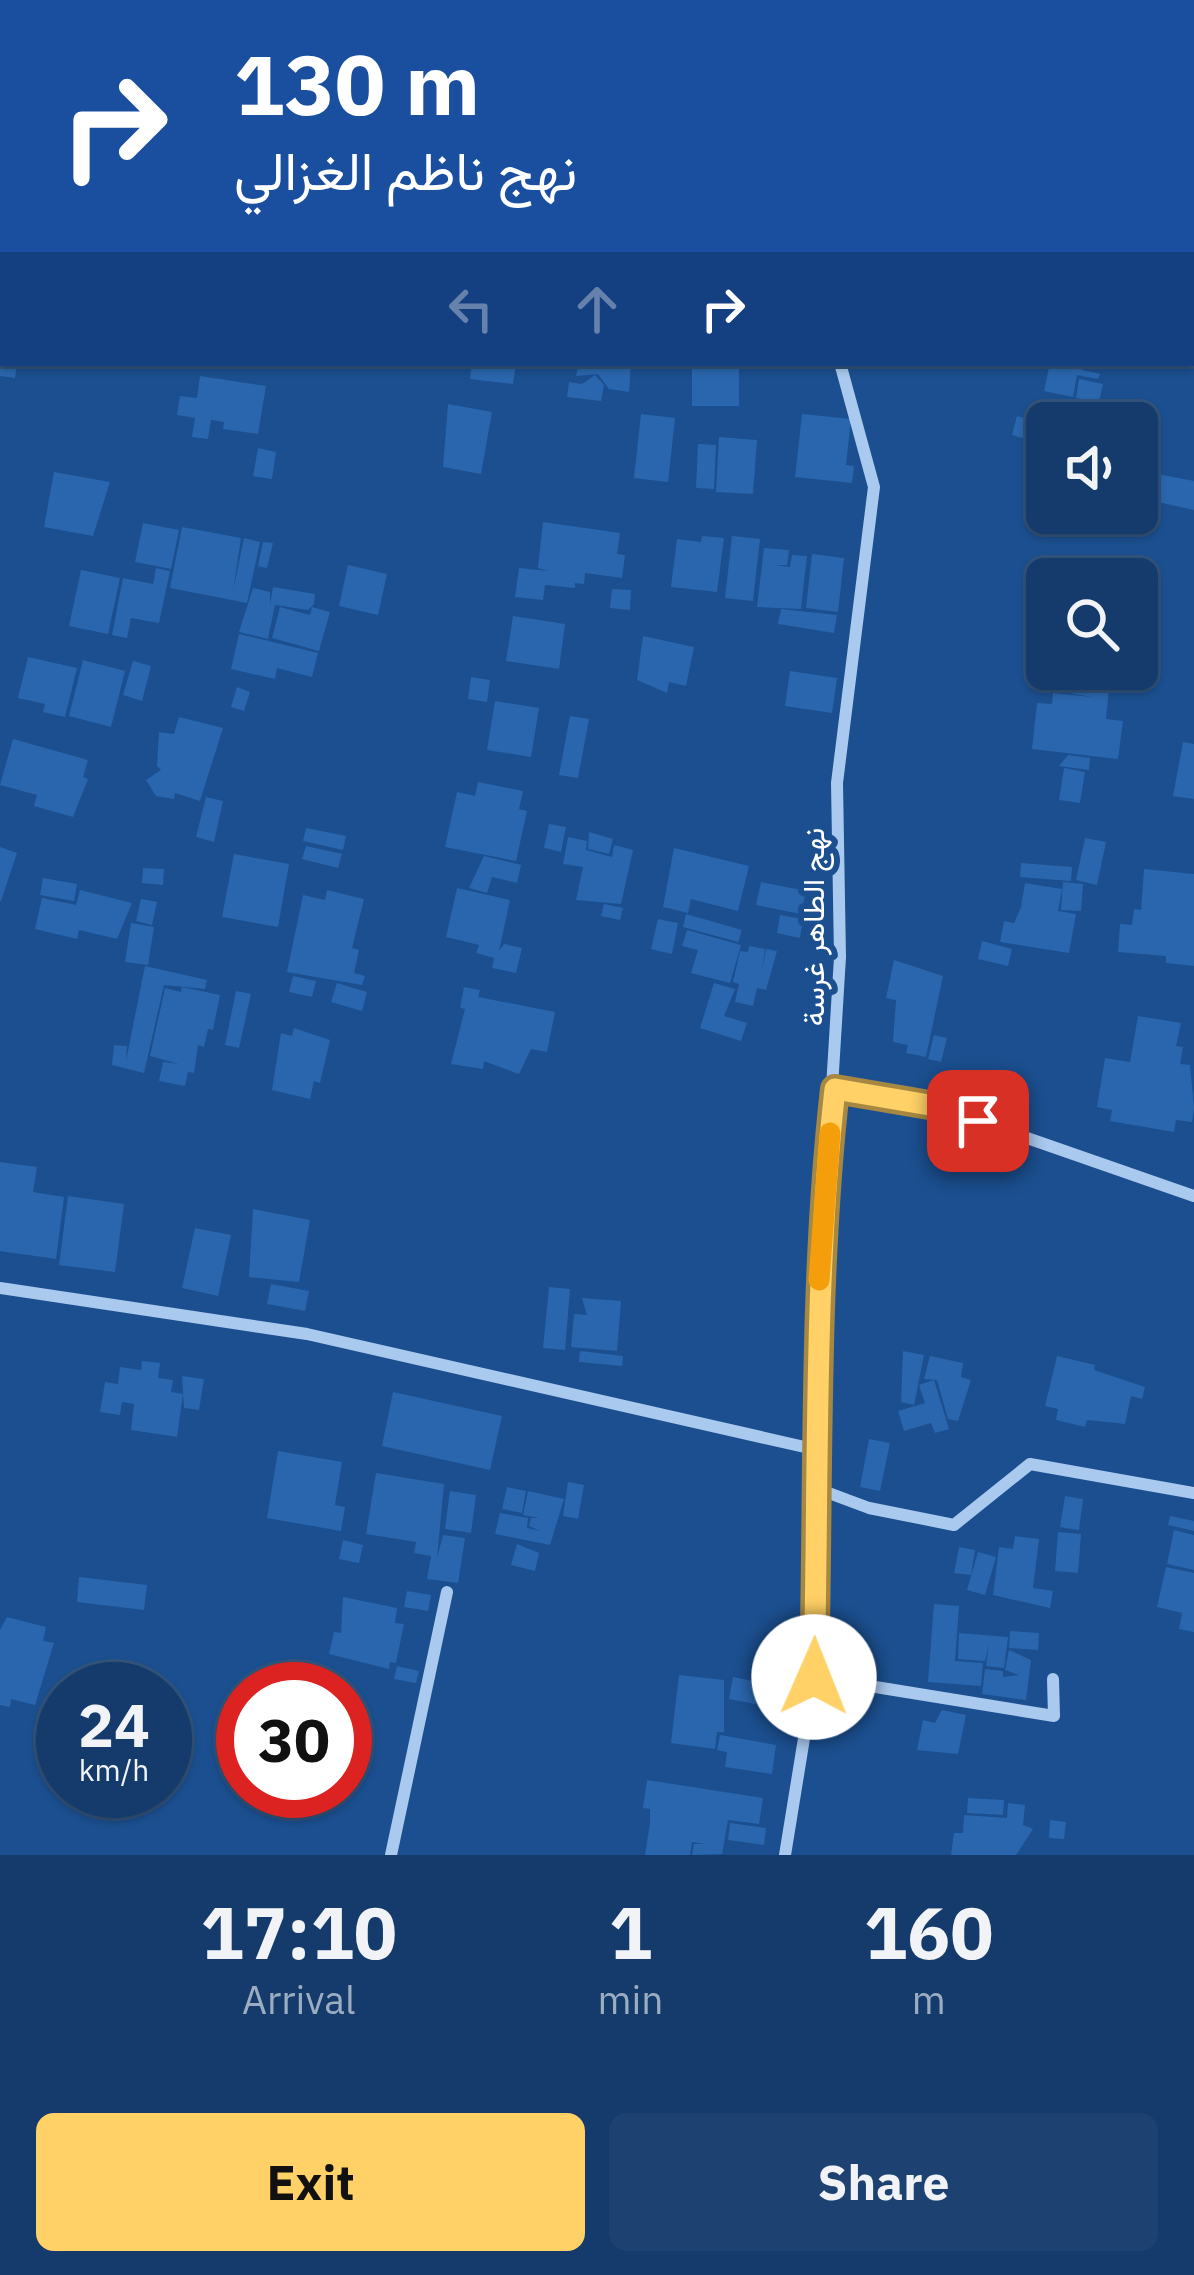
<!DOCTYPE html>
<html lang="en">
<head>
<meta charset="utf-8">
<style>
	body { margin:0; font-family:"IBM Plex Sans",Vazirmatn,sans-serif; background:#1d4271; color:#f1f3f6; height:100vh; display:flex; flex-direction:column; font-size:45px; white-space:nowrap }
	* { box-sizing:border-box; margin:0 }
	p { font-size:39px; color:#9dadc1 }
	.icon { flex:none; width:66px; height:66px; fill:none; stroke:currentColor; stroke-width:2; stroke-linecap:round; stroke-linejoin:round }
	.map { position:relative; height:1855px; overflow:hidden }
	.details { display:flex; flex-direction:column; background:#143b6b; flex:1 }
	.details>* { flex:none }
	.hud { position:absolute; left:0px; top:0px; width:1194px; height:366px; box-shadow:0 3px 9px #0004,0 0 0 3px #33557e; background:#1a4fa0; color:#fff; overflow:hidden }
	.fabs { position:absolute; left:1026px; top:402px; display:grid; gap:24px }
	.fabs a { display:grid; place-items:center; width:132px; height:132px; border-radius:18px; background:#143b6b; box-shadow:0 3px 9px #0004,0 0 0 3px #33557e; font-size:60px }
	.speed { position:absolute; left:36px; top:1662px; display:flex; gap:24px; font-size:60px; font-weight:700; text-align:center }
	.speed>* { display:grid; place-content:center; width:156px; height:156px; border-radius:50%; background:#143b6b; box-shadow:0 3px 9px #0004,0 0 0 3px #33557e; line-height:1 }
	.speed small { font-size:30px; font-weight:400 }
	.speed .limit { border:18px solid #d22; background:#fff; color:#111 }
	.pin { position:absolute; display:grid; place-items:center; width:102px; height:102px; color:#fff; margin:-51px; border-radius:24px; box-shadow:0 6px 18px #0006 }
	.me { position:absolute; width:132px; margin:-66px; rotate:1deg; stroke-linejoin:round; filter:drop-shadow(0 0 9px #0008) }
	.turn { display:flex; align-items:center; gap:42px; height:252px; padding:0 36px; font-size:54px }
	.turn .icon { width:156px; height:156px; stroke-width:2.5 }
	.turn b { display:block; font-size:84px; line-height:102px }
	.lanes { display:flex; align-items:center; height:114px; padding:0 36px; background:#0003; justify-content:center; gap:60px; direction:ltr }
	.lanes .off { opacity:.35 }
	.eta { display:flex; justify-content:space-evenly; align-items:center; height:204px; text-align:center }
	.eta b { font-size:72px; font-weight:700; line-height:84px }
	.button { display:flex; gap:24px; margin-top:auto; padding:24px 36px }
	.button a { flex:1; height:138px; border-radius:18px; background:#ffd166; color:#111; font-size:48px; font-weight:700; line-height:138px; text-align:center }
	.button a+a { background:#1d4271; color:#f1f3f6 }
	.map>svg:first-child { display:block }
	.building { fill:#2a66ad }
	.lines { fill:none; stroke-linecap:round; stroke-linejoin:round }
	.street { stroke:#a9c9ee; stroke-width:12 }
	.route-casing { stroke:#a68842; stroke-width:30 }
	.route { stroke:#ffd166; stroke-width:21 }
	.slow { stroke:#f59e0b; stroke-width:21 }
	.labels { text-anchor:middle; dominant-baseline:central; stroke-width:12; stroke-linejoin:round; paint-order:stroke }
	.street-label { font-size:30px; fill:#fff; stroke:#1b4f8f }
</style>
</head>
<body>
<div class="map">
<svg width="1194" height="1855" viewBox="0 0 1194 1855">
	<rect width="100%" height="100%" fill="#1b4f8f"/>
	<!-- building -->
	<g class="building">
		<polygon points="0,363 17,363 15,378 0,376"/>
		<polygon points="472,363 516,363 513,384 470,379"/>
		<polygon points="579,363 631,363 629,392 609,389 598,374 576,376"/>
		<rect x="692" y="363" width="47" height="43"/>
		<polygon points="1050,363 1083,363 1082,370 1100,374 1098,379 1077,375 1073,397 1044,391"/>
		<polygon points="595,375 604,385 601,401 567,397 569,382 582,384"/>
		<polygon points="200,376 266,386 258,434 223,429 224,422 211,420 208,439 192,437 195,418 177,415 180,396 197,398"/>
		<polygon points="1079,379 1103,384 1099,402 1076,398"/>
		<polygon points="448,404 492,412 481,474 443,467"/>
		<polygon points="641,414 675,418 668,482 634,478"/>
		<polygon points="802,414 851,419 846,465 854,466 852,483 795,477"/>
		<polygon points="1017,416 1047,424 1047,445 1012,435"/>
		<polygon points="719,437 757,440 753,494 716,492"/>
		<polygon points="698,444 716,445 714,489 696,488"/>
		<polygon points="258,448 276,452 272,479 253,476"/>
		<polygon points="54,472 110,482 93,536 44,527"/>
		<polygon points="1158,474 1194,481 1194,510 1153,501"/>
		<polygon points="1065,513 1120,513 1123,534 1063,527"/>
		<polygon points="543,522 620,533 617,554 625,555 622,578 585,573 584,584 575,583 575,588 545,585 543,600 515,597 519,568 548,571 538,568"/>
		<polygon points="143,523 179,530 171,569 135,562"/>
		<polygon points="182,527 241,538 233,591 244,538 260,542 247,603 170,588"/>
		<polygon points="702,536 724,538 717,592 671,587 677,539 701,542"/>
		<polygon points="732,536 760,539 753,601 725,598"/>
		<polygon points="263,542 273,543 267,568 258,566"/>
		<polygon points="764,548 789,550 787,565 774,565 790,567 792,555 807,556 801,609 757,607"/>
		<polygon points="812,554 844,558 838,612 806,608"/>
		<polygon points="348,565 387,574 378,615 339,606"/>
		<polygon points="156,568 170,571 159,623 131,618 127,638 112,635 123,578 153,584"/>
		<polygon points="81,570 120,578 108,634 69,626"/>
		<polygon points="273,587 315,594 314,604 308,610 275,605 268,639 239,632 253,588 270,592 270,605"/>
		<polygon points="612,589 631,590 630,610 610,608"/>
		<polygon points="280,607 310,615 312,607 330,612 319,651 272,638"/>
		<polygon points="781,609 837,615 834,633 778,624"/>
		<polygon points="513,616 565,624 559,669 506,661"/>
		<polygon points="239,634 318,653 312,677 277,668 275,679 231,669"/>
		<polygon points="643,636 694,647 686,686 669,682 667,693 637,680"/>
		<polygon points="28,657 77,668 65,717 43,712 45,704 18,698"/>
		<polygon points="83,660 125,671 111,727 69,716"/>
		<polygon points="133,661 151,666 142,701 123,695"/>
		<polygon points="790,671 837,678 832,713 785,706"/>
		<polygon points="471,677 490,680 487,702 468,699"/>
		<polygon points="1054,677 1109,687 1106,719 1123,721 1118,759 1032,749 1037,703 1052,704 1053,693 1092,697 1052,690"/>
		<polygon points="237,687 250,692 244,711 231,707"/>
		<polygon points="495,701 539,708 531,757 487,750"/>
		<polygon points="570,716 589,719 578,778 559,775"/>
		<polygon points="179,717 223,728 200,801 175,793 174,799 156,796 146,780 161,770 157,766 159,732 174,734"/>
		<polygon points="13,739 88,760 83,777 88,779 73,817 34,806 37,795 0,785"/>
		<polygon points="1183,742 1194,744 1194,799 1173,796"/>
		<polygon points="1068,755 1090,758 1089,770 1059,766"/>
		<polygon points="1064,768 1085,772 1080,803 1059,800"/>
		<polygon points="478,782 523,791 519,809 527,811 516,861 445,847 457,792 475,796"/>
		<polygon points="206,797 223,801 214,842 196,837"/>
		<polygon points="549,824 566,827 561,852 544,848"/>
		<polygon points="306,828 346,836 343,850 303,841"/>
		<polygon points="589,832 613,839 609,854 588,849"/>
		<polygon points="568,837 587,841 586,850 612,857 614,845 633,850 621,904 576,900 583,867 563,864"/>
		<polygon points="1085,838 1106,842 1097,885 1076,880"/>
		<polygon points="306,846 342,854 338,868 302,859"/>
		<polygon points="0,847 17,853 1,901 0,901"/>
		<polygon points="674,848 749,866 738,911 691,899 688,913 663,907"/>
		<polygon points="234,854 289,864 278,927 222,917"/>
		<polygon points="484,856 521,865 517,883 492,877 487,893 469,888"/>
		<polygon points="1021,863 1072,867 1071,881 1020,877"/>
		<polygon points="143,868 164,869 163,885 142,883"/>
		<polygon points="1144,869 1194,874 1194,966 1166,963 1166,956 1118,952 1120,924 1132,925 1134,909 1141,910"/>
		<polygon points="43,878 77,884 74,901 40,895"/>
		<polygon points="761,882 806,891 801,914 756,905"/>
		<polygon points="1063,882 1083,884 1081,911 1061,910"/>
		<polygon points="1025,883 1062,889 1058,911 1076,914 1069,953 1000,942 1004,921 1014,923 1021,907"/>
		<polygon points="457,888 510,900 499,951 504,944 522,948 516,973 492,968 494,958 476,953 479,945 446,937"/>
		<polygon points="80,890 132,903 117,939 79,930 77,939 35,929 42,898 76,905"/>
		<polygon points="327,890 364,899 352,948 359,950 354,973 365,976 362,985 287,972 303,895 325,900"/>
		<polygon points="141,899 157,902 152,925 136,921"/>
		<polygon points="604,904 623,908 620,920 601,916"/>
		<polygon points="686,914 742,930 738,942 683,927"/>
		<polygon points="780,915 803,919 800,938 777,933"/>
		<polygon points="658,919 678,923 672,954 651,949"/>
		<polygon points="131,923 154,927 148,965 125,962"/>
		<polygon points="687,930 741,945 730,983 691,973 698,950 682,946"/>
		<polygon points="982,941 1012,949 1008,966 978,959"/>
		<polygon points="749,946 765,949 762,972 766,949 777,951 766,990 757,988 753,1006 735,1002 739,984 733,982 740,951 748,952"/>
		<polygon points="894,960 943,976 926,1057 906,1053 908,1045 893,1042 896,1000 886,998"/>
		<polygon points="145,966 207,980 205,989 164,985 144,1073 112,1065 114,1045 127,1046 126,1061"/>
		<polygon points="293,976 316,981 312,997 289,992"/>
		<polygon points="337,983 367,992 362,1011 331,1002"/>
		<polygon points="714,983 735,989 724,1016 747,1023 741,1041 700,1028"/>
		<polygon points="182,987 220,995 213,1030 208,1029 204,1047 198,1045 194,1073 188,1072 185,1086 159,1081 163,1062 179,1064 150,1056 165,988 181,992"/>
		<polygon points="464,987 480,990 478,997 555,1012 547,1052 531,1049 519,1074 484,1061 483,1069 451,1064 465,1009 460,1008"/>
		<polygon points="236,991 251,994 239,1048 225,1045"/>
		<polygon points="1138,1016 1181,1023 1176,1046 1183,1047 1180,1064 1190,1065 1194,1108 1192,1122 1176,1120 1174,1132 1110,1121 1112,1110 1097,1107 1105,1058 1130,1062"/>
		<polygon points="294,1028 330,1040 320,1083 314,1081 310,1099 272,1090 281,1033 292,1036"/>
		<polygon points="934,1035 947,1038 941,1062 928,1059"/>
		<polygon points="0,1162 37,1167 33,1192 64,1197 56,1259 0,1251"/>
		<polygon points="68,1196 124,1204 115,1272 59,1265"/>
		<polygon points="253,1209 310,1220 299,1282 249,1277"/>
		<polygon points="195,1228 231,1235 218,1296 182,1288"/>
		<polygon points="271,1284 309,1291 305,1311 267,1304"/>
		<polygon points="549,1287 570,1289 565,1350 543,1348"/>
		<polygon points="582,1298 621,1301 617,1351 571,1347 574,1314 587,1315"/>
		<polygon points="580,1351 623,1356 622,1366 579,1362"/>
		<polygon points="903,1351 924,1355 914,1405 901,1402"/>
		<polygon points="930,1356 963,1363 961,1377 971,1380 958,1421 948,1419 937,1380 924,1379"/>
		<polygon points="1057,1356 1095,1365 1094,1370 1145,1387 1142,1399 1131,1396 1125,1424 1087,1420 1085,1427 1056,1420 1058,1409 1045,1406"/>
		<polygon points="142,1361 160,1363 158,1378 173,1380 171,1392 183,1394 177,1437 131,1430 134,1404 122,1402 120,1415 100,1412 105,1382 118,1384 120,1367 141,1370"/>
		<polygon points="182,1376 204,1379 199,1410 184,1408"/>
		<polygon points="934,1380 949,1429 935,1433 931,1423 904,1431 898,1411 925,1403 919,1385"/>
		<polygon points="393,1392 502,1416 490,1470 382,1446"/>
		<polygon points="869,1439 890,1443 880,1491 860,1487"/>
		<polygon points="278,1451 342,1462 335,1505 345,1507 341,1531 267,1518"/>
		<polygon points="376,1473 444,1484 437,1558 443,1535 465,1538 458,1583 427,1579 431,1556 414,1553 416,1542 366,1534"/>
		<polygon points="568,1482 584,1485 578,1519 563,1516"/>
		<polygon points="507,1487 526,1491 522,1513 502,1509"/>
		<polygon points="450,1491 476,1495 471,1533 445,1529"/>
		<polygon points="528,1491 564,1499 550,1545 495,1534 500,1513 528,1518 527,1528 541,1531 529,1526 531,1518 539,1518 523,1515"/>
		<polygon points="1065,1496 1083,1499 1079,1530 1060,1527"/>
		<polygon points="1170,1516 1194,1521 1194,1531 1168,1525"/>
		<polygon points="1174,1530 1194,1535 1194,1570 1167,1564"/>
		<polygon points="1058,1532 1081,1534 1078,1573 1055,1571"/>
		<polygon points="1015,1536 1039,1539 1033,1588 1053,1591 1050,1608 993,1595 999,1547 1013,1549"/>
		<polygon points="343,1540 363,1545 359,1563 339,1559"/>
		<polygon points="517,1544 539,1553 535,1571 511,1565"/>
		<polygon points="959,1547 975,1550 971,1575 954,1573"/>
		<polygon points="978,1552 996,1557 985,1595 967,1590"/>
		<polygon points="1166,1567 1194,1573 1194,1632 1179,1629 1182,1613 1157,1607"/>
		<polygon points="79,1577 147,1585 144,1610 77,1602"/>
		<polygon points="407,1591 431,1595 428,1611 404,1607"/>
		<polygon points="343,1597 397,1608 395,1623 404,1624 396,1663 390,1662 389,1669 329,1654 334,1632 341,1633"/>
		<polygon points="934,1604 959,1606 955,1661 983,1663 981,1686 928,1682"/>
		<polygon points="7,1617 46,1627 43,1641 54,1643 35,1705 11,1699 10,1707 0,1705 0,1630"/>
		<polygon points="1010,1631 1039,1633 1038,1650 1009,1648"/>
		<polygon points="959,1633 1008,1637 1004,1668 986,1666 989,1644 985,1661 958,1659"/>
		<polygon points="1009,1650 1031,1660 1026,1700 982,1694 985,1669 1003,1671 1003,1677 1019,1675 1005,1670"/>
		<polygon points="397,1666 419,1671 416,1683 394,1679"/>
		<polygon points="301,1672 334,1679 332,1689 281,1689 283,1679 299,1682"/>
		<polygon points="679,1675 724,1680 724,1732 717,1732 715,1749 671,1743"/>
		<polygon points="733,1677 774,1685 770,1707 729,1699"/>
		<polygon points="942,1710 966,1715 958,1754 917,1750 923,1720 935,1723"/>
		<polygon points="720,1735 776,1745 772,1774 725,1767 727,1752 717,1750"/>
		<polygon points="647,1780 763,1798 759,1824 728,1820 722,1854 692,1855 694,1844 706,1844 692,1842 690,1855 645,1855 650,1823 650,1809 643,1808"/>
		<polygon points="968,1798 1004,1800 1003,1815 967,1813"/>
		<polygon points="1008,1803 1025,1805 1023,1825 1033,1829 1016,1855 951,1855 954,1833 963,1833 964,1815 1007,1818"/>
		<polygon points="1050,1820 1066,1822 1064,1839 1049,1838"/>
		<polygon points="730,1823 766,1828 764,1845 728,1840"/>
	</g>
	<g class="lines">
		<!-- street -->
		<g class="street">
			<polyline points="884,3 884,0"/>
			<polyline points="1191,274 1194,275"/>
			<polyline points="835,1089 935,1106 1194,1196"/>
			<polyline points="0,1288 307,1334 818,1450"/>
			<polyline points="818,1489 869,1508 954,1525 1030,1464 1194,1493"/>
			<polyline points="814,1677 1054,1716 1053,1679"/>
			<polyline points="391,1855 447,1592"/>
			<polyline points="785,1855 814,1677 816,1349 840,957 837,783 874,487 840,363"/>
		</g>
	</g>
	<g class="lines">
		<!-- route casing -->
		<g class="route-casing">
			<path id="route" d="M814 1677C819 1480 813 1285 835 1089L935 1106 978 1121"/>
		</g>
		<!-- route -->
		<use href="#route" class="route"/>
		<!-- slow -->
		<polyline class="slow" points="819,1280 830,1133"/>
	</g>
	<g class="labels">
		<!-- street labels -->
		<g class="street-label">
			<text transform="translate(812 927) rotate(-90)">نهج الطاهر غرسة</text>
		</g>
	</g>
</svg>
<div class="fabs">
<a><svg class="icon" aria-label="sound" viewBox="0 0 24 24"><path d="M4 9h4l5-4v14l-5-4H4zM17 9q2 3 0 6"/></svg></a>
<a><svg class="icon" aria-label="search" viewBox="0 0 24 24"><circle cx="10" cy="10" r="6"/><path d="M15 15l6 6"/></svg></a>
</div>
<div class="speed"><div>24<small>km/h</small></div><div class="limit">30</div></div>
<div class="pin" style="left:978px;top:1121px;background:#d93025"><svg class="icon" aria-label="arrive" viewBox="0 0 24 24"><path d="M6 21V4h12l-3 4 3 4H6"/></svg></div>
<svg class="me" style="left:814px;top:1677px" viewBox="-20 -20 40 40"><circle r="19" fill="#fff"/><path d="M0-13L10 11 0 6-10 11z" fill="#ffd166"/></svg>
<div class="hud">
<div class="turn"><svg class="icon" aria-label="right" viewBox="0 0 24 24"><path d="M7 20v-9h11M14 6l5 5-5 5"/></svg><div><b>130 m</b>نهج ناظم الغزالي</div></div>
<div class="lanes"><svg class="icon off" aria-label="left" viewBox="0 0 24 24"><path d="M17 20v-9H6M10 6l-5 5 5 5"/></svg><svg class="icon off" aria-label="ahead" viewBox="0 0 24 24"><path d="M12 20V5M6 11l6-6 6 6"/></svg><svg class="icon" aria-label="right" viewBox="0 0 24 24"><path d="M7 20v-9h11M14 6l5 5-5 5"/></svg></div>
</div>
</div>
<section class="details">
<div class="eta">
<div><b>17:10</b><p>Arrival</p></div>
<div><b>1</b><p>min</p></div>
<div><b>160</b><p>m</p></div>
</div>
<div class="button"><a>Exit</a><a>Share</a></div>
</section>
</body>
</html>
